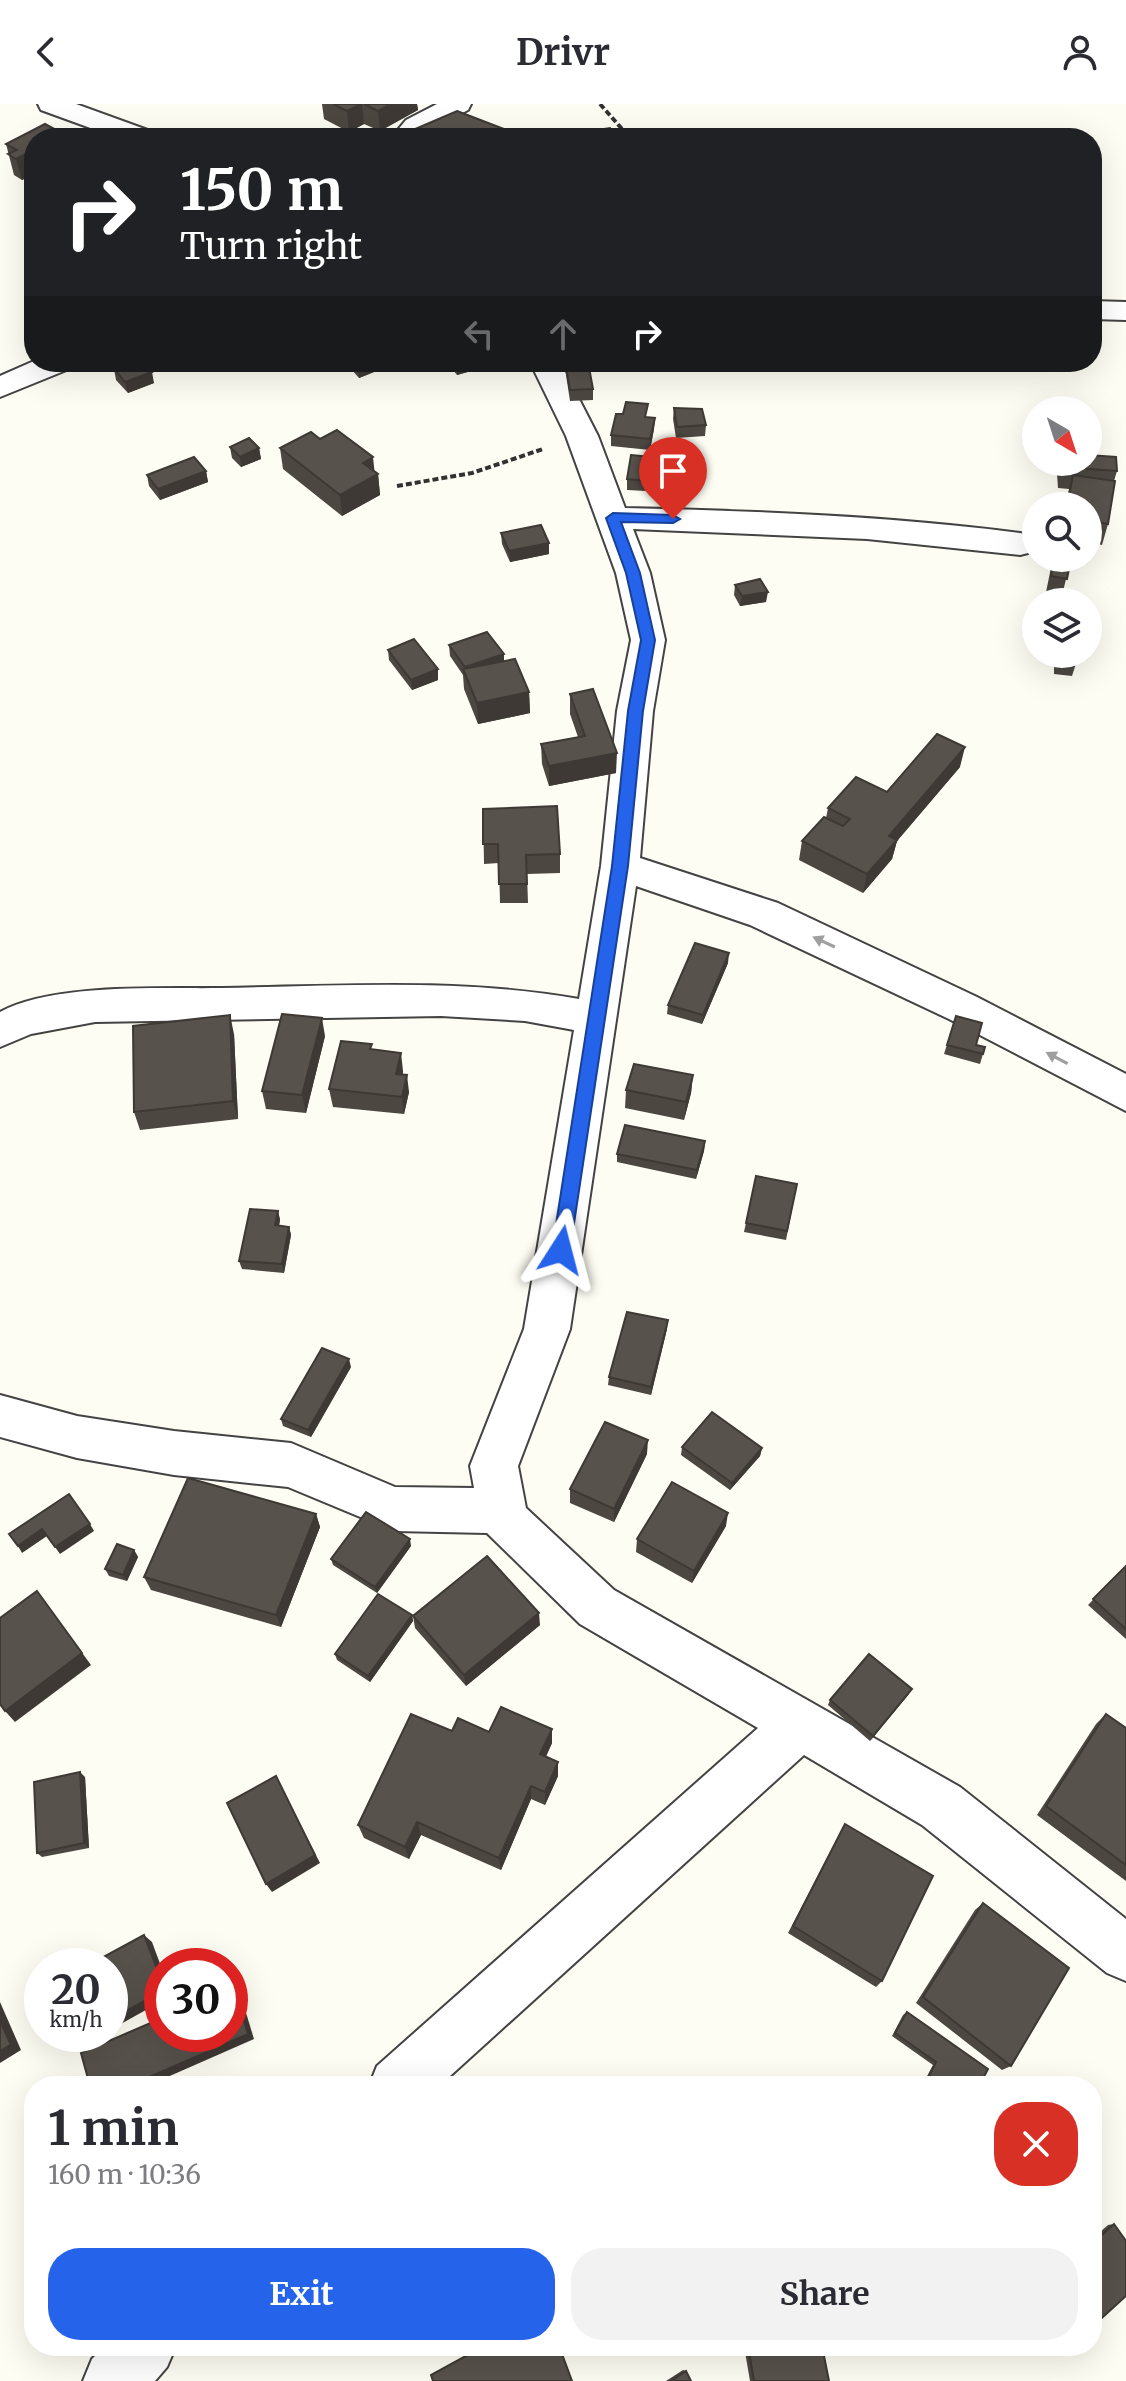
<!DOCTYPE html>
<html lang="en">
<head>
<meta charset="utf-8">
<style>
	body { margin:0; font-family:Merriweather,serif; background:#f2f2f3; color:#2b2b33; height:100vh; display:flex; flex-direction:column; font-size:30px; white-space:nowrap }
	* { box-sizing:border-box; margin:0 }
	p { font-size:26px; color:#7c7c81 }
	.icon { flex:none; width:44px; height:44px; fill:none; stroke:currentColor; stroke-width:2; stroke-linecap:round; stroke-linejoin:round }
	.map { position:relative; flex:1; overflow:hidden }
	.sheet { position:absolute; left:24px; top:1972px; width:1078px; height:280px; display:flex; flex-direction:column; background:#fff; border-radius:32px; box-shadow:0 8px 32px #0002 }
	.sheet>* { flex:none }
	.top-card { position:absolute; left:24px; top:24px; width:1078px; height:244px; border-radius:32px; box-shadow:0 8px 32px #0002; background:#202124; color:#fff; overflow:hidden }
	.needle { width:52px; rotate:141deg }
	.tools { position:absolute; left:1022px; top:292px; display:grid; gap:16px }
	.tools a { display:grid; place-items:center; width:80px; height:80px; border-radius:50%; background:#fff; box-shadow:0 8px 32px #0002; font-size:40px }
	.speed { position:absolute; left:24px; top:1844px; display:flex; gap:16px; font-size:40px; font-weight:700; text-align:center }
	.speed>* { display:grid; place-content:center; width:104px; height:104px; border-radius:50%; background:#fff; box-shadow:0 8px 32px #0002; line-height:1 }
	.speed small { font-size:20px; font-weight:400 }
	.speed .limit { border:12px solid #d22; background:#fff; color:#111 }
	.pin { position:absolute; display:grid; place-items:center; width:68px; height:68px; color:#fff; margin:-82px -34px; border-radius:50% 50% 50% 0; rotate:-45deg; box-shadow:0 0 8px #0007 }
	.pin .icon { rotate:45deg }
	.me { position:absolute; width:88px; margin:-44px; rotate:9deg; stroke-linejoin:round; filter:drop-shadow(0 0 6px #0008) }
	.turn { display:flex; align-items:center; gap:28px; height:168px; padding:0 24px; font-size:36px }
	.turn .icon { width:104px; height:104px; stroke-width:2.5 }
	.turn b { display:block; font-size:56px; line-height:68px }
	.lanes { display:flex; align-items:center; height:76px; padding:0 24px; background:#0003; justify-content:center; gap:40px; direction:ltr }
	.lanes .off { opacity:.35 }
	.round { display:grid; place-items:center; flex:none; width:84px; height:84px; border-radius:32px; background:#f2f2f3 }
	.headline { display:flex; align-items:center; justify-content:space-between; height:136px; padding:0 24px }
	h1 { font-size:48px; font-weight:700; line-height:60px }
	.action { display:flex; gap:16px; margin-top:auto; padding:16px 24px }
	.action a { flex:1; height:92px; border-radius:32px; background:#2563eb; color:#fff; font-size:32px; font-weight:700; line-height:92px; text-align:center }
	.action a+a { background:#f2f2f3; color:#2b2b33 }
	header { display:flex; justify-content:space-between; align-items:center; height:104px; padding:0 24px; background:#fff; font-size:36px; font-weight:700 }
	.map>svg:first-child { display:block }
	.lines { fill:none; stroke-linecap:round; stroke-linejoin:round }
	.minor-casing { stroke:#434343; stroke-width:4 }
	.path { stroke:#323232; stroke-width:4; stroke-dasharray:6 3; stroke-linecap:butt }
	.minor { fill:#fff; fill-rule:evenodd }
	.wall { fill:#4c4741 }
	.shaded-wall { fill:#3e3935 }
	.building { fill:#58524c; stroke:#3e3935; stroke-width:2 }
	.oneway { fill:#9f9f9f }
	.route { fill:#2563eb; stroke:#184099; stroke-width:2 }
</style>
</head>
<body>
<header><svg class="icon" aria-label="back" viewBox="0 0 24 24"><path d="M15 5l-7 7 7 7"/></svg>Drivr<svg class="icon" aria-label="person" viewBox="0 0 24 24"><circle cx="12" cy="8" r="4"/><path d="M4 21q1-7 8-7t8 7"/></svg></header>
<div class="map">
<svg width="1126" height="2277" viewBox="0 0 1126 2277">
	<rect width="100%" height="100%" fill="#fefdf3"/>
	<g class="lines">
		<!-- minor casing -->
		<g class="minor-casing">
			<g id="minor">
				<polygon points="38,0 76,0 153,28 157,34 118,34 41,6"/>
				<polygon points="437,0 471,0 468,6 426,28 420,34 391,34 406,16"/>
				<polygon points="1092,197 1126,198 1126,216 1092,215"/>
				<polygon points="34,257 73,258 69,265 0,293 0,272"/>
				<path d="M530 258H560L598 332 625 404C757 407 889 412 1020 429L1032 432 1036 439 1032 448 1020 451 867 435 633 425 650 469 665 536 653 607 640 754 778 799 977 893 1126 970V1007L949 915 750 821 636 782 570 1225 518 1362 526 1404 614 1486 960 1683 1126 1815V1877L1107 1869 922 1721 804 1651 439 1982H369L377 1962 758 1624 580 1520 487 1429 394 1427 288 1383 174 1371 77 1354 0 1333V1291L77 1312 174 1327 291 1339 395 1383 474 1384 470 1362 524 1225 574 926 525 917 441 912 95 918 31 930 0 943V908C53 879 161 885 222 884 341 882 461 874 579 895L601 762 617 607 631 536 616 469 566 332Z"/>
				<polygon points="105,2242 176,2242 167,2263 155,2277 83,2277 92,2255"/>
			</g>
		</g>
		<!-- path -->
		<g class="path">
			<polyline points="600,0 630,34"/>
			<polyline points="397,382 472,369 543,345"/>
		</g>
		<!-- minor -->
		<use href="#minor" class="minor"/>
	</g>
	<!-- wall -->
	<g class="wall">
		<polygon points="322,0 417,0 418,6 380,27 364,20 349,28 324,15"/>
		<polygon points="413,26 509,27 509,34 413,34"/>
		<polygon points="34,34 34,82 32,81 30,72 22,76 14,71 6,40"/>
		<polygon points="111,258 143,258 154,279 128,289 116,276 114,265 117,264"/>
		<polygon points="345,258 378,258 379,266 359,274"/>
		<polygon points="450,258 492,258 492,261 457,271 450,262"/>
		<polygon points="564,258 588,258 593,285 593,296 570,297"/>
		<polygon points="674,304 706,321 705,332 676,334 673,315"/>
		<polygon points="647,313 655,314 654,325 650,346 611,342 611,331"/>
		<polygon points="230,343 259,344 261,355 241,363 232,354"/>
		<polygon points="280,344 375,368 378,370 380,391 342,412 283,365"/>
		<polygon points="650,353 646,387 627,386 627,375"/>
		<polygon points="1061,358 1088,358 1117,367 1114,377 1108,420 1102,441 1088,438 1088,402 1065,402 1069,385 1058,384 1057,370"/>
		<polygon points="675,362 673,385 665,385 666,374"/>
		<polygon points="206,367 208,378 160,396 149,382 147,371"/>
		<polygon points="501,429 549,450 510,458 502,440"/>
		<polygon points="1053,454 1071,454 1061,496 1045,493"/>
		<polygon points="735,481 766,498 740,502 734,491"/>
		<polygon points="449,541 504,557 529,588 530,609 478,620 464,585 463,571 450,552"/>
		<polygon points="388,546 438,576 412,586 389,556"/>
		<polygon points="1054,550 1079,550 1072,572 1054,570"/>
		<polygon points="570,590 616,669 549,682 542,660 541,640 578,633 570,610"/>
		<polygon points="960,663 897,737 892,755 863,789 799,756 802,737 826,714 828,704 887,688"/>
		<polygon points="483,705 560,750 560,769 527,770 528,799 500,799 499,759 484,760"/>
		<polygon points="728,859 702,920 667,910 668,901"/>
		<polygon points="956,912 976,941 985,943 980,960 944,950"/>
		<polygon points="234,930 238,1015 140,1026 134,1008"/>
		<polygon points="325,932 306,1009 266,1005 262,987"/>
		<polygon points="373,946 403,967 403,970 409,988 404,1010 333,1003 329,985"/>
		<polygon points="693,971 691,989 684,1016 625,1004 626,986"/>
		<polygon points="705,1037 704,1047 696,1075 617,1058 617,1050"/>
		<polygon points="756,1072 797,1080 786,1136 744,1128"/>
		<polygon points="278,1107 280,1116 279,1122 289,1123 291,1131 284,1169 242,1165 239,1157"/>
		<polygon points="667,1225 651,1291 608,1281 609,1273"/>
		<polygon points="351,1263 311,1333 283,1322 281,1315"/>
		<polygon points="682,1343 762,1344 760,1352 730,1386 681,1351"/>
		<polygon points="647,1350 614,1418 570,1399 570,1385"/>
		<polygon points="316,1410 320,1423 281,1523 151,1486 144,1473"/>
		<polygon points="726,1422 692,1479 636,1448 637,1435"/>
		<polygon points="411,1442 377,1489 333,1461 331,1455"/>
		<polygon points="134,1446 138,1453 127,1477 109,1472 105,1465"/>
		<polygon points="1126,1462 1126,1535 1088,1501"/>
		<polygon points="412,1511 413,1517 370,1578 337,1556 335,1550"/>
		<polygon points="413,1512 540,1521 466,1582 415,1524"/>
		<polygon points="908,1591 870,1637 828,1601 830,1596"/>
		<polygon points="1106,1610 1126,1624 1126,1777 1037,1711 1096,1620"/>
		<polygon points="552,1625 552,1639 546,1652 558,1672 545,1701 531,1695 501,1766 421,1731 409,1755 364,1734 358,1721 489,1628"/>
		<polygon points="85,1673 89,1744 42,1753 37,1749"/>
		<polygon points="840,1729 882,1877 876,1883 788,1829"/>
		<polygon points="983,1799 1011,1962 1002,1966 916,1899 975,1806"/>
		<polygon points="907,1908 979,1982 937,1982 926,1974 933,1961 892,1932 903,1911"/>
		<polygon points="1114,2120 1092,2223 1092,2135 1108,2121"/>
		<polygon points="744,2242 822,2242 829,2277 750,2277"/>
		<polygon points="683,2266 686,2267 691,2277 666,2277"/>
	</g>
	<!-- shaded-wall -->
	<g class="shaded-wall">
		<polygon points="361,0 362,0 364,20 349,28 347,7"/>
		<polygon points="390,0 417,0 418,6 380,27 378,7"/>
		<polygon points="509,27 509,34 496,34"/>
		<polygon points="26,50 30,72 22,76 16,55"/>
		<polygon points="371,258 378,258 379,266 359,274 358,263"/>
		<polygon points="465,258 492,258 492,261 457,271 457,260"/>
		<polygon points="152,268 154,279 128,289 125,278"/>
		<polygon points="655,314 654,325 650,346 650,335"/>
		<polygon points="259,344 261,355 241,363 240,353"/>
		<polygon points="373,353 375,372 378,370 380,391 342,412 340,391 363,359"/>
		<polygon points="206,367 208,378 160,396 158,385"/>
		<polygon points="549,439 549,450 510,458 509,447"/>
		<polygon points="768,488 766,498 740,502 742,492"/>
		<polygon points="504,550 504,561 465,571 465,563"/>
		<polygon points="438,565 438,576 412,586 411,576"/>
		<polygon points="529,588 530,609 478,620 477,599"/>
		<polygon points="965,643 960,663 897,737 892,755 863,789 867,770 889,732"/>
		<polygon points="617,649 616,669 549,682 549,662"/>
		<polygon points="729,849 728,859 702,920 703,911"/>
		<polygon points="230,911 234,930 238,1015 233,997"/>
		<polygon points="322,914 325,932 306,1009 302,991"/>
		<polygon points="401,949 403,967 399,988 396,970"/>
		<polygon points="407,971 409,988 404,1010 402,993"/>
		<polygon points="693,971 691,989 684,1016 686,998"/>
		<polygon points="705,1037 704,1047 696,1075 697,1066"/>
		<polygon points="278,1107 280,1116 277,1130 275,1121"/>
		<polygon points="289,1123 291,1131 284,1169 282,1160"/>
		<polygon points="668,1216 667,1225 651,1291 651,1283"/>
		<polygon points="349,1255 351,1263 311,1333 308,1326"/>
		<polygon points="648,1336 647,1350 614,1418 614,1405"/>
		<polygon points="762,1344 760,1352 730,1386 732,1379"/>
		<polygon points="728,1409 726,1422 692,1479 694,1467"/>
		<polygon points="316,1410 320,1423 281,1523 276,1511"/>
		<polygon points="90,1420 94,1427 60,1450 55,1443"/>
		<polygon points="42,1425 47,1432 22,1449 18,1442"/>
		<polygon points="410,1435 411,1442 377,1489 375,1483"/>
		<polygon points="134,1446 138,1453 127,1477 123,1471"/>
		<polygon points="37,1487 91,1561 15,1618 5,1607"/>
		<polygon points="539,1509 540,1521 466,1582 464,1571"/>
		<polygon points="412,1511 413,1517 370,1578 368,1572"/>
		<polygon points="912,1585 908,1591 870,1637 873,1632"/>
		<polygon points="552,1625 552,1639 541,1664 540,1650"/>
		<polygon points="558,1658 558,1672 545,1701 545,1688"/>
		<polygon points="80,1668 85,1673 89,1744 84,1739"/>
		<polygon points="276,1672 320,1759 272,1788 266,1780"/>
		<polygon points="531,1682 531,1695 501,1766 499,1754"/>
		<polygon points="417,1718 421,1731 409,1755 405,1743"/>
		<polygon points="144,1831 152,1838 162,1865 162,1878"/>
		<polygon points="234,1883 240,1889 254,1935 147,1982 129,1982"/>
		<polygon points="162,1887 162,1897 110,1926 110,1916"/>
		<polygon points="0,1898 21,1946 0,1959"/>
		<polygon points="84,1930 103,1930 82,1942 72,1936"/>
	</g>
	<!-- building -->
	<g class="building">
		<polygon points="333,0 361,0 347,7"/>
		<polygon points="364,0 390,0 378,7"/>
		<polygon points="457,7 509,27 496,34 426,34 413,26"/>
		<polygon points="45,20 71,34 34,34 34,55 26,50 16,55 8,50 17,46 6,40"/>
		<polygon points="610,24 615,34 578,34 576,29"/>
		<polygon points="34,57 34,64 27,60"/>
		<polygon points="118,258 143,258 152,268 125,278 114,265 122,263"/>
		<polygon points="354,258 371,258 358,263"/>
		<polygon points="565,258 588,258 593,285 570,286"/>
		<polygon points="626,298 648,300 645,313 655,314 650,335 611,331 616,310 623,310"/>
		<polygon points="674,304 702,305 706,321 677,323"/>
		<polygon points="337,326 373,353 363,359 378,370 340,391 280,344 311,328 320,335"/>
		<polygon points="249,334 259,344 240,353 230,343"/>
		<polygon points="631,351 650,353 647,377 627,375"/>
		<polygon points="1088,351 1116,353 1117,367 1064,363 1063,358 1088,358"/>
		<polygon points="194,353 206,367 158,385 147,371"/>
		<polygon points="668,362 675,362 673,374 666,374"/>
		<polygon points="1073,371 1115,377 1108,420 1088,416 1088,402 1067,402"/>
		<polygon points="541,421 549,439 509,447 501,429"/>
		<polygon points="1054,454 1071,454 1067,475 1051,472"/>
		<polygon points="760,475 768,488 742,492 735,481"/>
		<polygon points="487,528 504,550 465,563 449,541"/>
		<polygon points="414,535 438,565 411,576 388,546"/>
		<polygon points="515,555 529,588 477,599 463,565"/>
		<polygon points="593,585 617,649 549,662 541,640 585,632 570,590"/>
		<polygon points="937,630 965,643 889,732 897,736 867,770 802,737 824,713 843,722 850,715 828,704 856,673 887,688"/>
		<polygon points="557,702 560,750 526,751 527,780 499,780 498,740 483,740 483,705"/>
		<polygon points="695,839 729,849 703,911 668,901"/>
		<polygon points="282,910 322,914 302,991 262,987"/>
		<polygon points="230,911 233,997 134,1008 133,922"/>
		<polygon points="956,912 982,919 976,941 985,943 983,950 947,941"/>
		<polygon points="341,937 372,940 370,945 401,949 396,970 407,971 402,993 329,985"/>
		<polygon points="634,960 693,971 686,998 626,986"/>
		<polygon points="625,1021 705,1037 697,1066 617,1050"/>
		<polygon points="756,1072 797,1080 787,1127 746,1119"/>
		<polygon points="250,1105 278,1107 275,1121 289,1123 282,1160 239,1157"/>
		<polygon points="627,1208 668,1216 651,1283 609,1273"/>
		<polygon points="322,1244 349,1255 308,1326 281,1315"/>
		<polygon points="712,1308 762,1344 732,1379 682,1343"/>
		<polygon points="605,1318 648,1336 614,1405 570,1385"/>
		<polygon points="188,1374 316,1410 276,1511 144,1473"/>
		<polygon points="672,1378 728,1409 694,1467 637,1435"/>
		<polygon points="69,1390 90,1420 55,1443 42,1425 18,1442 9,1430"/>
		<polygon points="366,1408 410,1435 375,1483 331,1455"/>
		<polygon points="117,1440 134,1446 123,1471 105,1465"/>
		<polygon points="487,1452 539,1509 464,1571 413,1512"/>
		<polygon points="1126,1462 1126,1525 1093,1495"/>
		<polygon points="37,1487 82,1549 5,1607 0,1600 0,1514"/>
		<polygon points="378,1490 412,1511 368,1572 335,1550"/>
		<polygon points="869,1550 912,1585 873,1632 830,1596"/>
		<polygon points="501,1603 552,1625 540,1650 558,1658 545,1688 531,1682 499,1754 417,1718 405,1743 358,1721 411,1610 452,1627 458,1614 489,1628"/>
		<polygon points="1106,1610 1126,1624 1126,1761 1046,1702"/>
		<polygon points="80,1668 84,1739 37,1749 34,1678"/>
		<polygon points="276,1672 315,1751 266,1780 227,1699"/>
		<polygon points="845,1720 933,1772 882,1877 793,1822"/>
		<polygon points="983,1799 1069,1864 1011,1962 923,1893"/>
		<polygon points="144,1831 162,1878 162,1887 110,1916 110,1862 87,1862"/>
		<polygon points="234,1883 248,1930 129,1982 90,1982 81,1949 162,1914 162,1930 230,1930 230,1885"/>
		<polygon points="907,1908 988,1965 979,1982 944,1982 929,1972 936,1958 895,1929"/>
		<polygon points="0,1917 11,1941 0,1947"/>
		<polygon points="70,1930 84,1930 72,1936"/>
		<polygon points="693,1974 698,1982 683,1982"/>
		<polygon points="1114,2120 1126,2137 1126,2192 1092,2223 1092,2140"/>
		<polygon points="484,2242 559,2242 572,2277 433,2277 431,2271"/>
		<polygon points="748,2242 822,2242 829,2277 754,2277"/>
		<polygon points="686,2267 691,2277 671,2277"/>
	</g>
	<!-- one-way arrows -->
	<defs><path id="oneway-solid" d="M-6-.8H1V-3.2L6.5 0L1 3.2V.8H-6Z" transform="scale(2)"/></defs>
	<g class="oneway">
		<use href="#oneway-solid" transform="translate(824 838) rotate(-155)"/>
		<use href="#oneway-solid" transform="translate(1057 954) rotate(-152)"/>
	</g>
	<!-- route -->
	<polygon class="route" points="613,409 673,411 680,415 673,419 621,418 640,469 655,536 643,607 628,762 570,1146 568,1151 555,1151 552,1146 612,762 628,607 641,536 626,469 606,414"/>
</svg>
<div class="tools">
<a><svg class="needle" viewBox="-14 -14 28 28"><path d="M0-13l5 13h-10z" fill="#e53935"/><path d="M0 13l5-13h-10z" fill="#7c7c81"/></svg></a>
<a><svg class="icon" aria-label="search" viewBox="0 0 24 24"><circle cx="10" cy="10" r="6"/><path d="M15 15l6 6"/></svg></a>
<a><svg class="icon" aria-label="layers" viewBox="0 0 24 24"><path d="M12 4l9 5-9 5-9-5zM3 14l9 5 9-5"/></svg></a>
</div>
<div class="speed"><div>20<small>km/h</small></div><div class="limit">30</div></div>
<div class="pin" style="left:673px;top:415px;background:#d93025"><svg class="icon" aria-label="arrive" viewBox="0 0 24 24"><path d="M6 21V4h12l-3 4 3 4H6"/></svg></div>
<svg class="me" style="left:561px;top:1146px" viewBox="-20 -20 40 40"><path d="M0-17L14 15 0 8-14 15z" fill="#2563eb" stroke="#fff" stroke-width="4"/></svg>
<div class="top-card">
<div class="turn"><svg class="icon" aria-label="right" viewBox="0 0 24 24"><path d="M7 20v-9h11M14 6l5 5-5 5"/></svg><div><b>150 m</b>Turn right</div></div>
<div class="lanes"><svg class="icon off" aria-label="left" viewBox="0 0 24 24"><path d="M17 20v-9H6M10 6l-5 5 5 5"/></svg><svg class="icon off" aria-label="ahead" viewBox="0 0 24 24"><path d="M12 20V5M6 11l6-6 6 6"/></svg><svg class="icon" aria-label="right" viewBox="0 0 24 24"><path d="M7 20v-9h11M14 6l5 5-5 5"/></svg></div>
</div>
<section class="sheet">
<div class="headline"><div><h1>1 min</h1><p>160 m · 10:36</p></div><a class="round" style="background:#d93025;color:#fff"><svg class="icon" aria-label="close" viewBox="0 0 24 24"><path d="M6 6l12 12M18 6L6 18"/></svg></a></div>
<div class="action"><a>Exit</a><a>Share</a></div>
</section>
</div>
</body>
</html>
